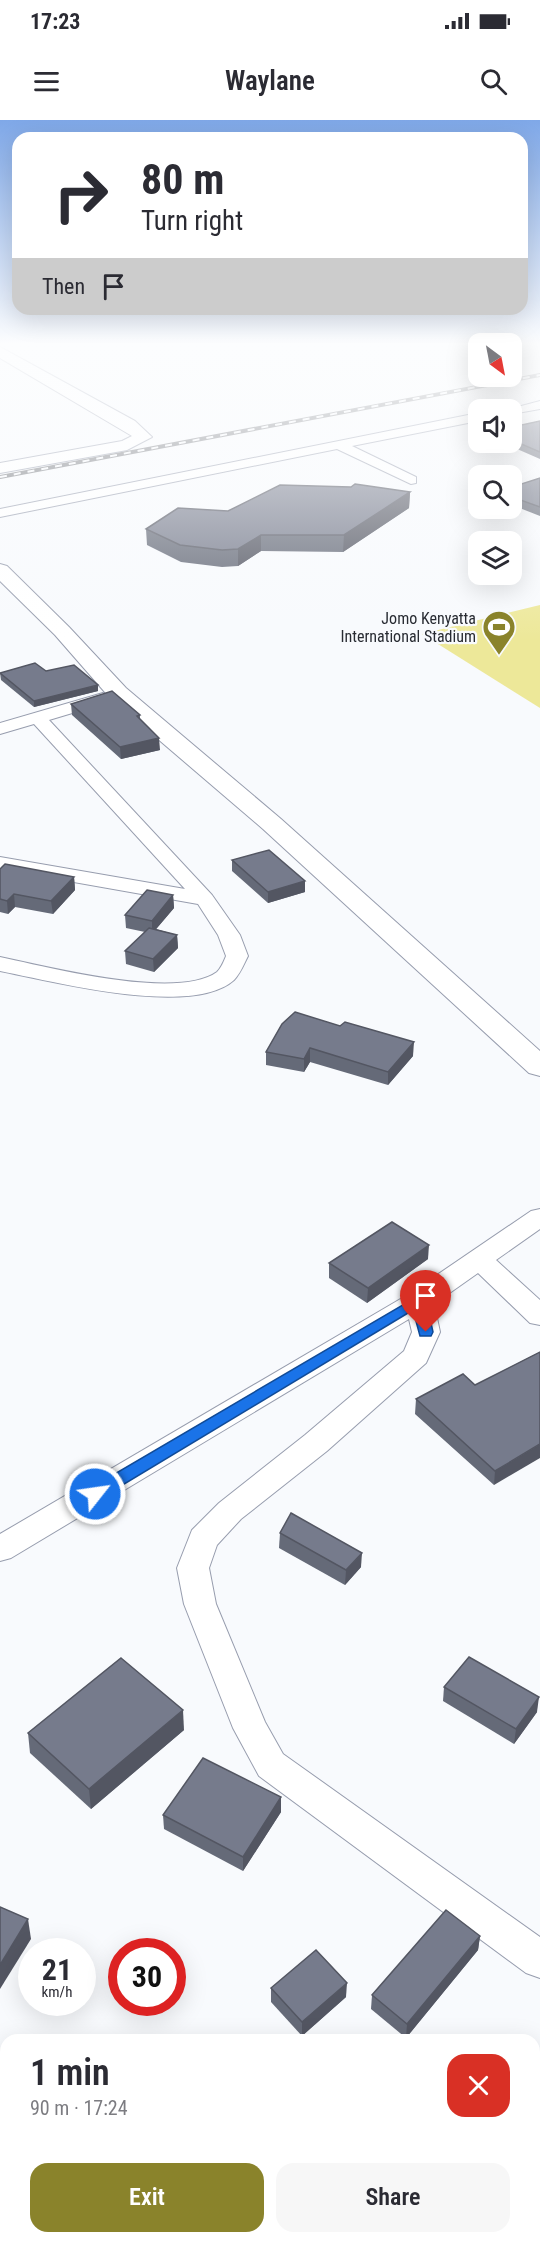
<!DOCTYPE html>
<html lang="en">
<head>
<meta charset="utf-8">
<style>
	body { margin:0; font-family:"Roboto Condensed",sans-serif; background:#f7f7f7; color:#2b2b33; height:100vh; display:flex; flex-direction:column; font-size:22px; white-space:nowrap }
	* { box-sizing:border-box; margin:0 }
	p { font-size:20px; color:#7c7c81 }
	.icon { flex:none; width:33px; height:33px; fill:none; stroke:currentColor; stroke-width:2; stroke-linecap:round; stroke-linejoin:round }
	.map { position:relative; flex:1; overflow:hidden }
	.drawer { position:absolute; left:0px; top:1914px; width:540px; height:210px; display:flex; flex-direction:column; background:#fff; border-radius:18px 18px 0 0; box-shadow:0 6px 24px #0002 }
	.drawer>* { flex:none }
	.guide { position:absolute; left:12px; top:12px; width:516px; height:183px; border-radius:18px; box-shadow:0 6px 24px #0002; background:#fff; color:#2b2b33; overflow:hidden }
	.needle { width:39px; rotate:148deg }
	.controls { position:absolute; left:468px; top:213px; display:grid; gap:12px }
	.controls a { display:grid; place-items:center; width:54px; height:54px; border-radius:12px; background:#fff; box-shadow:0 6px 24px #0002; font-size:30px }
	.speed { position:absolute; left:18px; top:1818px; display:flex; gap:12px; font-size:30px; font-weight:700; text-align:center }
	.speed>* { display:grid; place-content:center; width:78px; height:78px; border-radius:50%; background:#fff; box-shadow:0 6px 24px #0002; line-height:1 }
	.speed small { font-size:15px; font-weight:400 }
	.speed .limit { border:9px solid #d22; background:#fff; color:#111 }
	.pin { position:absolute; display:grid; place-items:center; width:51px; height:51px; color:#fff; margin:-62px -26px; border-radius:50% 50% 50% 0; rotate:-45deg; box-shadow:0 0 6px #0007 }
	.pin .icon { rotate:45deg }
	.me { position:absolute; width:66px; margin:-33px; rotate:60deg; stroke-linejoin:round; filter:drop-shadow(0 0 4px #0008) }
	.turn { display:flex; align-items:center; gap:21px; height:126px; padding:0 30px; font-size:27px }
	.turn .icon { width:78px; height:78px; stroke-width:2.5 }
	.turn b { display:block; font-size:42px; line-height:51px }
	.then { display:flex; align-items:center; height:57px; padding:0 30px; background:#0003; gap:12px; font-size:22px }
	.round { display:grid; place-items:center; flex:none; width:63px; height:63px; border-radius:18px; background:#f7f7f7 }
	.overview { display:flex; align-items:center; justify-content:space-between; height:102px; padding:0 30px }
	h1 { font-size:36px; font-weight:600; line-height:45px }
	.action { display:flex; gap:12px; margin-top:auto; padding:12px 30px }
	.action a { flex:1; height:69px; border-radius:18px; background:#8a832b; color:#fff; font-size:24px; font-weight:600; line-height:69px; text-align:center }
	.action a+a { background:#f7f7f7; color:#2b2b33 }
	.status { display:flex; justify-content:space-between; align-items:center; height:42px; padding:0 30px; background:#fff; direction:ltr }
	.status svg { height:16px; fill:currentColor }
	header { display:flex; justify-content:space-between; align-items:center; height:78px; padding:0 30px; background:#fff; font-size:27px; font-weight:600 }
	.map>svg:first-child { display:block }
	.green { fill:#ede899 }
	.lines { fill:none; stroke-linecap:round; stroke-linejoin:round }
	.street-casing { stroke:#979dae; stroke-width:2 }
	.secondary-casing { stroke:#979dae; stroke-width:2 }
	.street { fill:#fff; fill-rule:evenodd }
	.secondary { fill:#fff; fill-rule:evenodd }
	.rail-casing { stroke:#71747a; stroke-width:4 }
	.rail { stroke:#f8fafd; stroke-width:2; stroke-dasharray:7; stroke-linecap:butt }
	.wall { fill:#656a78 }
	.shaded-wall { fill:#535662 }
	.building { fill:#767b8c; stroke:#535662; stroke-width:1.5 }
	.route { fill:#1a73e8; stroke:#114b97; stroke-width:1.5 }
	.labels { text-anchor:middle; dominant-baseline:central; stroke-width:4.5; stroke-linejoin:round; paint-order:stroke }
	.far-poi-label { font-size:16px; fill:#282b32; stroke:#f8fafd; text-anchor:end }
</style>
</head>
<body>
<div class="status"><b>17:23</b><svg viewBox="0 0 49 12"><path d="M0 12V9h3v3zM5 12V6h3v6zM10 12V3h3v9zM15 12V0h3v12zM26 1h20v11H26zM47 4h2v5h-2z"/></svg></div>
<header><svg class="icon" aria-label="menu" viewBox="0 0 24 24"><path d="M4 6h16M4 12h16M4 18h16"/></svg>Waylane<svg class="icon" aria-label="search" viewBox="0 0 24 24"><circle cx="10" cy="10" r="6"/><path d="M15 15l6 6"/></svg></header>
<div class="map">
<svg width="540" height="2124" viewBox="0 0 540 2124">
	<rect width="100%" height="100%" fill="#f8fafd"/>
	<!-- green -->
	<polygon class="green" points="540,485 540,588 422,514"/>
	<g class="lines">
		<!-- street casing -->
		<g class="street-casing">
			<g id="street">
				<polygon points="540,281 540,289 512,294 512,290 506,290"/>
				<polygon points="478,293 478,301 352,326 416,357 416,363 411,364 337,329 0,397 0,389"/>
				<path d="M103 573 112 578 109 582 49 600 212 775 240 815 248 836C244 844 240 854 234 860 192 898 51 861 0 851V837C48 847 177 881 217 852 221 848 224 841 226 836L218 815 198 784 0 749V737L185 769 34 604 0 614V603Z"/>
				<polygon points="540,1089 540,1109 496,1140 540,1180 540,1205 530,1203 478,1153 434,1184 440,1212 426,1243 327,1331 241,1399 217,1425 209,1448 216,1484 265,1602 283,1634 540,1817 540,1858 526,1853 259,1656 233,1608 184,1484 177,1448 192,1410 219,1383 305,1315 404,1231 412,1212 409,1199 11,1438 0,1441 0,1414 409,1174 531,1091"/>
				<polygon points="540,2006 540,2053 534,2056 534,2009"/>
				<polygon points="445,2118 490,2118 487,2124 442,2124"/>
			</g>
		</g>
		<!-- secondary casing -->
		<g class="secondary-casing">
			<g id="secondary">
				<polygon points="0,227 135,301 152,317 127,330 0,353 0,343 122,321 132,316 0,238"/>
				<polygon points="0,444 7,446 69,507 126,568 281,699 540,931 540,956 529,953 263,709 110,578 55,515 0,461"/>
			</g>
		</g>
		<!-- street -->
		<use href="#street" class="street"/>
		<!-- secondary -->
		<use href="#secondary" class="secondary"/>
		<!-- rail casing -->
		<g class="rail-casing">
			<polyline id="rail" points="0,357 540,255"/>
		</g>
		<!-- rail -->
		<use href="#rail" class="rail"/>
	</g>
	<!-- wall -->
	<g class="wall">
		<polygon points="540,301 540,339 501,322 512,322 512,307"/>
		<polygon points="540,358 540,396 512,385 512,367"/>
		<polygon points="410,372 409,388 343,432 261,431 238,446 222,447 181,442 147,425 146,409 228,391"/>
		<polygon points="46,551 98,571 34,587 1,560 0,553"/>
		<polygon points="71,584 140,595 140,599 160,630 121,639 72,595"/>
		<polygon points="232,740 305,761 305,772 268,783 232,751"/>
		<polygon points="0,749 74,757 75,770 53,794 15,787 8,794 0,792"/>
		<polygon points="173,775 174,788 156,809 177,815 178,828 154,852 126,844 125,831 145,812 126,808 125,795"/>
		<polygon points="282,904 413,936 388,965 310,942 304,952 266,945 266,932"/>
		<polygon points="428,1139 367,1183 329,1158 329,1143"/>
		<polygon points="540,1232 494,1365 415,1294 416,1279 475,1265"/>
		<polygon points="280,1413 361,1447 345,1465 279,1428"/>
		<polygon points="444,1567 537,1592 514,1624 443,1581"/>
		<polygon points="184,1610 91,1689 30,1633 28,1613"/>
		<polygon points="281,1677 281,1692 243,1751 164,1709 163,1695"/>
		<polygon points="480,1816 478,1830 406,1918 371,1889 372,1875"/>
		<polygon points="271,1868 346,1877 302,1916 271,1882"/>
	</g>
	<!-- shaded-wall -->
	<g class="shaded-wall">
		<polygon points="410,372 409,388 343,432 344,415"/>
		<polygon points="261,415 261,431 238,446 238,429"/>
		<polygon points="98,565 98,571 34,587 34,581"/>
		<polygon points="159,618 160,630 121,639 120,627"/>
		<polygon points="74,757 75,770 53,794 51,781"/>
		<polygon points="305,761 305,772 268,783 268,772"/>
		<polygon points="14,774 15,787 8,794 7,781"/>
		<polygon points="173,775 174,788 152,814 152,801"/>
		<polygon points="177,815 178,828 154,852 153,839"/>
		<polygon points="414,922 413,936 388,965 388,952"/>
		<polygon points="310,928 310,942 304,952 304,939"/>
		<polygon points="429,1125 428,1139 367,1183 368,1168"/>
		<polygon points="540,1324 540,1338 494,1365 495,1351"/>
		<polygon points="362,1433 361,1447 345,1465 346,1450"/>
		<polygon points="539,1577 537,1592 514,1624 516,1609"/>
		<polygon points="183,1590 184,1610 91,1689 89,1669"/>
		<polygon points="281,1677 281,1692 243,1751 243,1737"/>
		<polygon points="28,1799 31,1819 0,1869 0,1845"/>
		<polygon points="480,1816 478,1830 406,1918 407,1904"/>
		<polygon points="347,1863 346,1877 302,1916 302,1902"/>
		<polygon points="540,1963 540,1969 534,1976 534,1970"/>
	</g>
	<!-- building -->
	<g class="building">
		<polygon points="540,301 540,332 512,320 512,307"/>
		<polygon points="540,358 540,387 512,377 512,367"/>
		<polygon points="355,364 410,372 344,415 261,415 238,429 222,430 180,425 146,409 178,388 228,391 280,365 351,367"/>
		<polygon points="35,543 46,551 74,545 98,565 34,581 0,553"/>
		<polygon points="112,571 140,595 137,596 159,618 120,627 71,584"/>
		<polygon points="269,730 305,761 268,772 232,740"/>
		<polygon points="5,744 74,757 51,781 14,774 7,781 0,779 0,749"/>
		<polygon points="147,770 173,775 152,801 125,795"/>
		<polygon points="149,808 177,815 153,839 125,831"/>
		<polygon points="295,892 340,906 345,902 414,922 388,952 310,928 304,939 266,932 282,904"/>
		<polygon points="392,1102 429,1125 368,1168 329,1143"/>
		<polygon points="540,1232 540,1324 495,1351 416,1279 463,1254 475,1265"/>
		<polygon points="291,1393 362,1433 346,1450 280,1413"/>
		<polygon points="469,1537 539,1577 516,1609 444,1567"/>
		<polygon points="121,1538 183,1590 89,1669 28,1613"/>
		<polygon points="203,1638 281,1677 243,1737 163,1695"/>
		<polygon points="0,1787 28,1799 0,1845"/>
		<polygon points="446,1790 480,1816 407,1904 372,1875"/>
		<polygon points="316,1830 347,1863 302,1902 271,1868"/>
		<polygon points="534,1941 540,1946 540,1963 534,1970"/>
		<polygon points="6,2107 6,2118 47,2118 56,2124 0,2124 0,2116"/>
		<polygon points="374,2118 440,2118 437,2124 371,2124"/>
	</g>
	<!-- sky -->
	<linearGradient id="sky" x2="0" y2="1"><stop stop-color="#7fa8e8"/><stop offset="0.43" stop-color="#fcfdfe"/><stop offset="1" stop-color="#fcfdfe" stop-opacity="0"/></linearGradient>
	<rect width="540" height="520" fill="url(#sky)"/>
	<!-- route -->
	<polygon class="route" points="418,1176 426,1180 433,1212 431,1216 420,1216 413,1190 101,1378 89,1378 87,1374 89,1369"/>
	<!-- icons -->
	<defs>
		<g id="stadium-pin" transform="scale(1.725)"><path d="M0 17L-7.5 6A9.5 9.5 0 1 1 7.5 6Z" fill="#8a832b" stroke="#f8fafd"/><path d="M0-5a6.5 5 0 1 0 0 10a6.5 5 0 1 0 0-10ZM-3.5-1.8h7v3.6h-7Z" fill="#fff"/></g>
	</defs>
	<g fill-rule="evenodd">
		<use href="#stadium-pin" x="499" y="507"/>
	</g>
	<g class="labels">
		<!-- far-poi labels -->
		<g class="far-poi-label">
			<text x="476" y="498">Jomo Kenyatta<tspan x="476" dy="18">International Stadium</tspan></text>
		</g>
	</g>
</svg>
<div class="controls">
<a><svg class="needle" viewBox="-14 -14 28 28"><path d="M0-13l5 13h-10z" fill="#e53935"/><path d="M0 13l5-13h-10z" fill="#7c7c81"/></svg></a>
<a><svg class="icon" aria-label="sound" viewBox="0 0 24 24"><path d="M4 9h4l5-4v14l-5-4H4zM17 9q2 3 0 6"/></svg></a>
<a><svg class="icon" aria-label="search" viewBox="0 0 24 24"><circle cx="10" cy="10" r="6"/><path d="M15 15l6 6"/></svg></a>
<a><svg class="icon" aria-label="layers" viewBox="0 0 24 24"><path d="M12 4l9 5-9 5-9-5zM3 14l9 5 9-5"/></svg></a>
</div>
<div class="speed"><div>21<small>km/h</small></div><div class="limit">30</div></div>
<div class="pin" style="left:426px;top:1212px;background:#d93025"><svg class="icon" aria-label="arrive" viewBox="0 0 24 24"><path d="M6 21V4h12l-3 4 3 4H6"/></svg></div>
<svg class="me" style="left:95px;top:1374px" viewBox="-20 -20 40 40"><circle r="17" fill="#1a73e8" stroke="#fff" stroke-width="3"/><path d="M0-11L8 9 0 5-8 9z" fill="#fff"/></svg>
<div class="guide">
<div class="turn"><svg class="icon" aria-label="right" viewBox="0 0 24 24"><path d="M7 20v-9h11M14 6l5 5-5 5"/></svg><div><b>80 m</b>Turn right</div></div>
<div class="then">Then<svg class="icon" aria-label="arrive" viewBox="0 0 24 24"><path d="M6 21V4h12l-3 4 3 4H6"/></svg></div>
</div>
<section class="drawer">
<div class="overview"><div><h1>1 min</h1><p>90 m · 17:24</p></div><a class="round" style="background:#d93025;color:#fff"><svg class="icon" aria-label="close" viewBox="0 0 24 24"><path d="M6 6l12 12M18 6L6 18"/></svg></a></div>
<div class="action"><a>Exit</a><a>Share</a></div>
</section>
</div>
</body>
</html>
